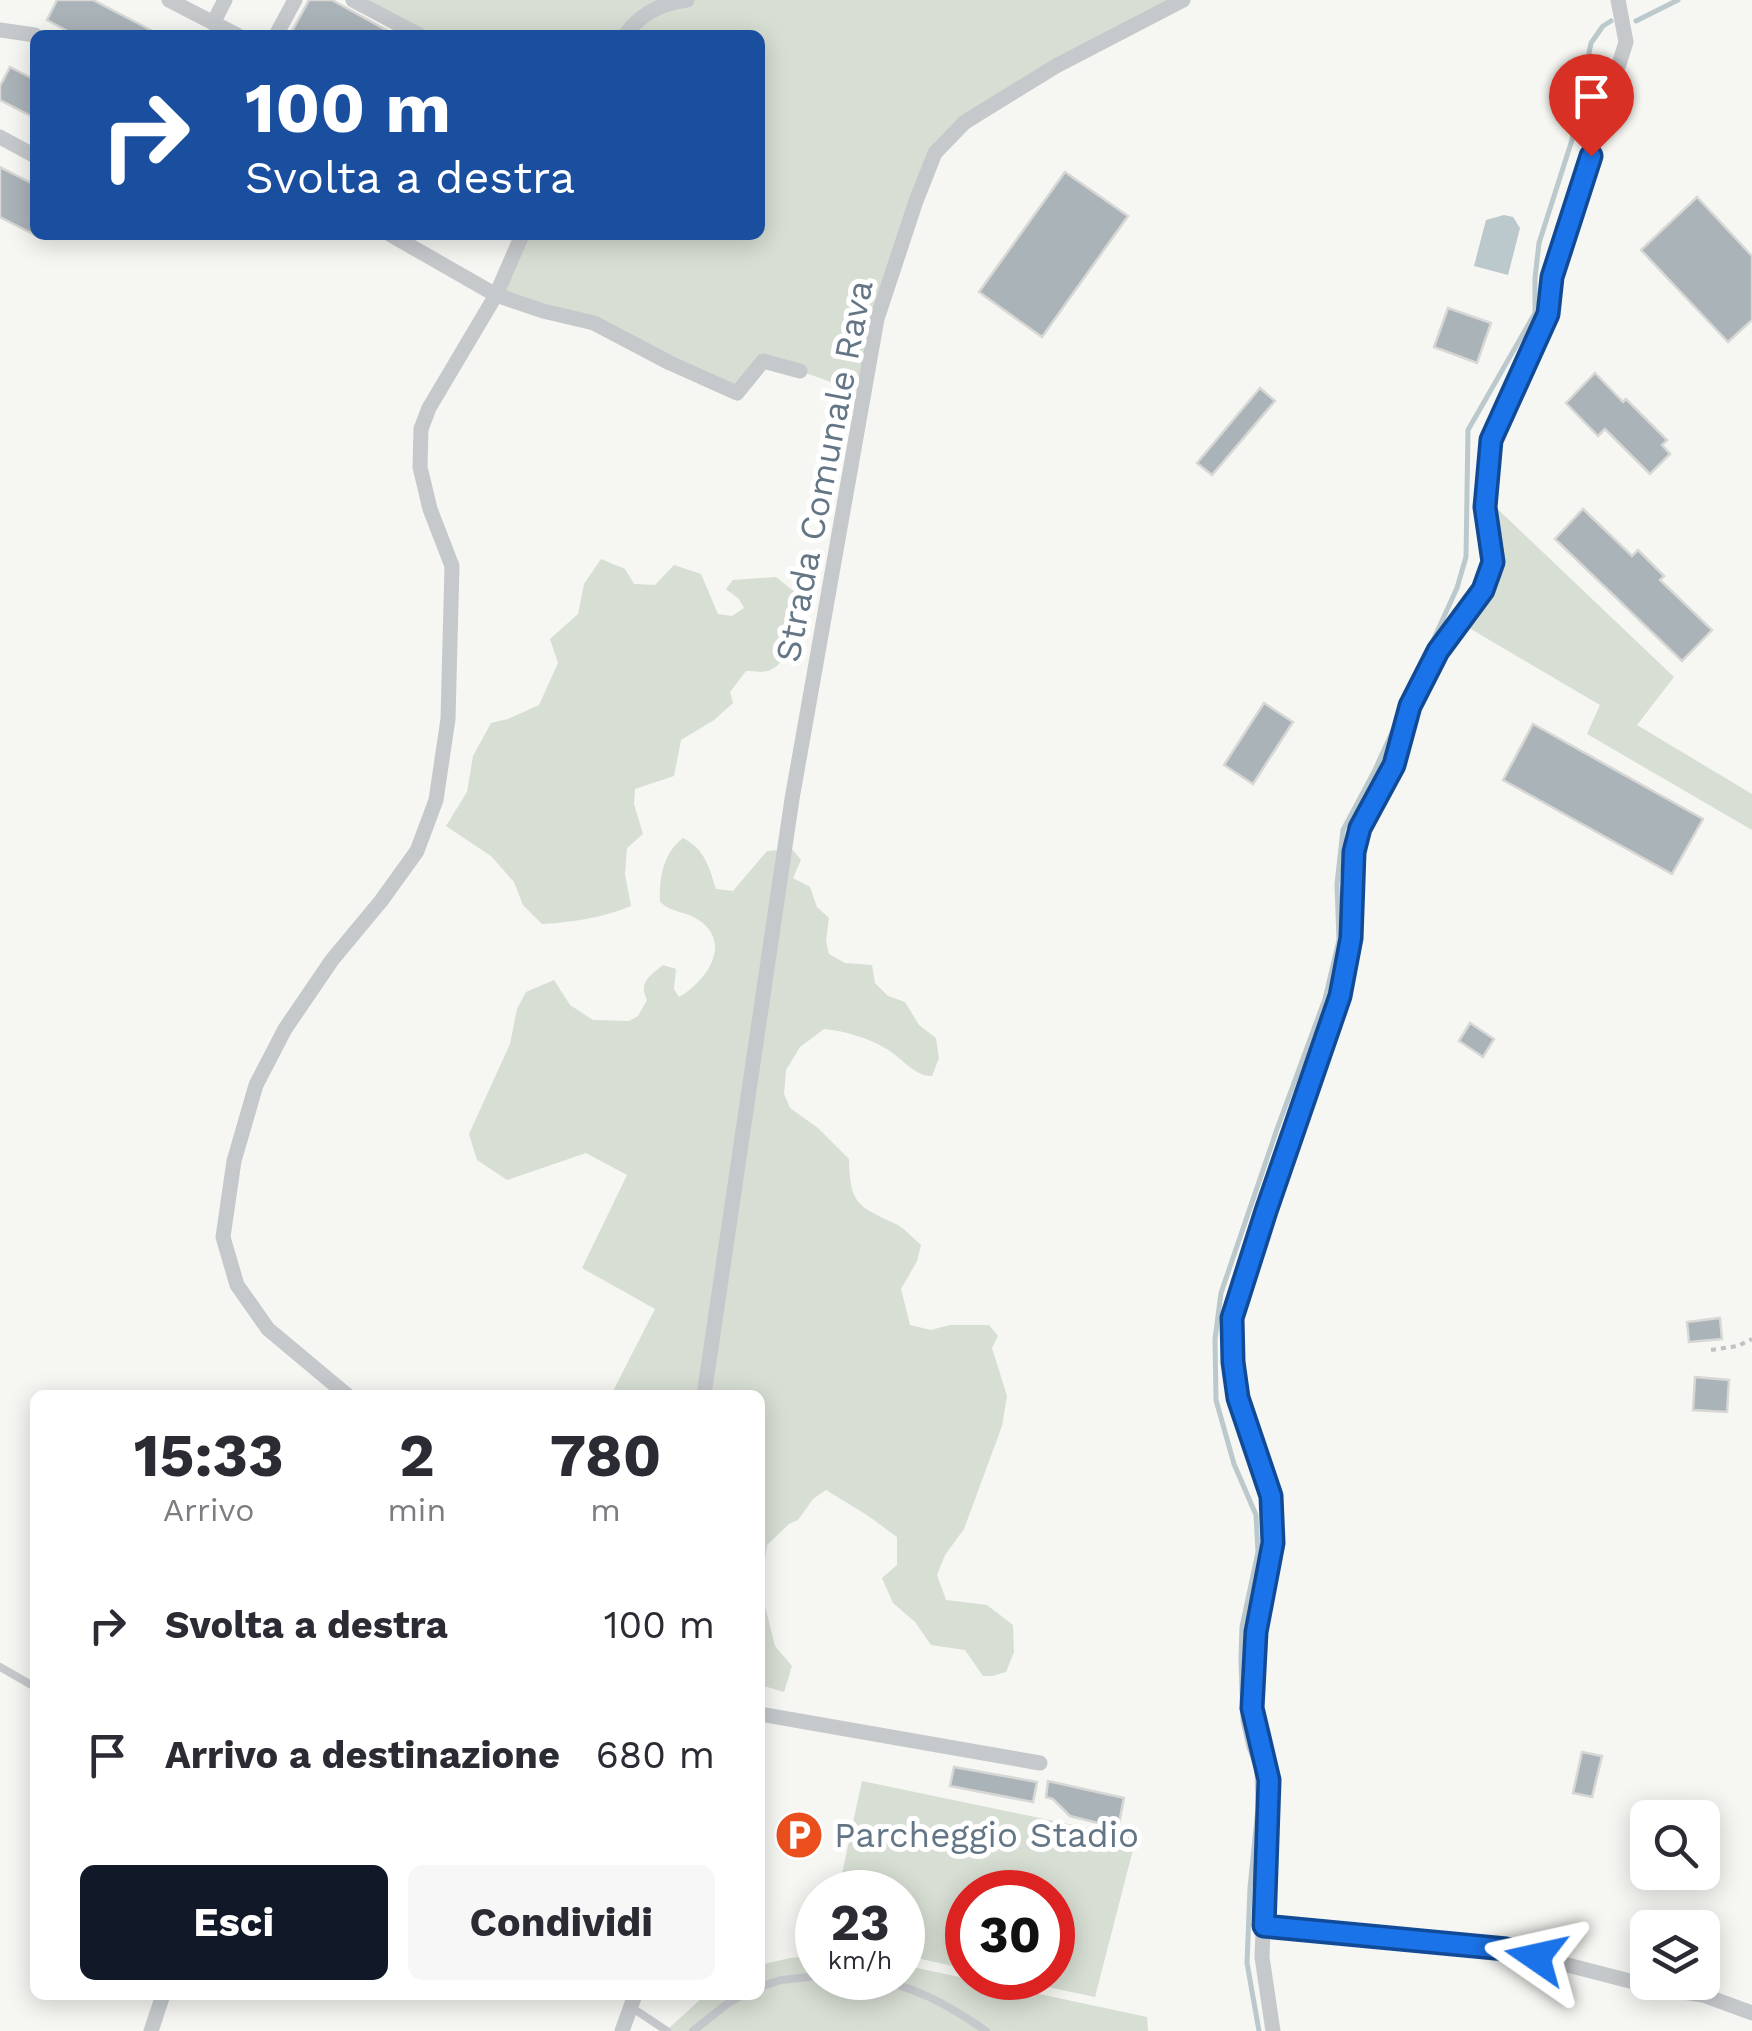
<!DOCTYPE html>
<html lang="it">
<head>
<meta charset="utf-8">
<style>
	body { margin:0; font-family:"Work Sans",sans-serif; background:#f7f7f7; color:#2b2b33; height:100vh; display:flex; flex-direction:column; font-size:38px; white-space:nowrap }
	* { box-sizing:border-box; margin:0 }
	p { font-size:32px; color:#7c7c81 }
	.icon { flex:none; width:55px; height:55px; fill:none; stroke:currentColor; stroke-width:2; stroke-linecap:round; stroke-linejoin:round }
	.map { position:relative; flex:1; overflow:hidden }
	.details { position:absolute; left:30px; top:1390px; width:735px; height:610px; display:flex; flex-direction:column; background:#fff; border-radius:15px; box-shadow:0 5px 25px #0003 }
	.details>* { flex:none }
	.banner { position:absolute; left:30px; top:30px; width:735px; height:210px; border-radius:15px; box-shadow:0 5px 25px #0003; background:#1a4fa0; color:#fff; overflow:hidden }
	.controls { position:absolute; left:1630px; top:1800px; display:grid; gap:20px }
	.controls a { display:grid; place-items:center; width:90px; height:90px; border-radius:15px; background:#fff; box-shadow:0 5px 25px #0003; font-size:50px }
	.speed { position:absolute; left:795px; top:1870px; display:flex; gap:20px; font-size:50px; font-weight:700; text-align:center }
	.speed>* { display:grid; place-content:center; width:130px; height:130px; border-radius:50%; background:#fff; box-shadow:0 5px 25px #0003; line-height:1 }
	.speed small { font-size:25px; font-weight:400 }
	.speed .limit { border:15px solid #d22; background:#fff; color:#111 }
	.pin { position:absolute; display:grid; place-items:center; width:85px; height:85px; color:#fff; margin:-102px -42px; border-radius:50% 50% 50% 0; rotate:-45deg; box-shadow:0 0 10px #0007 }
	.pin .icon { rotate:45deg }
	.me { position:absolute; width:110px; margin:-55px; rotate:281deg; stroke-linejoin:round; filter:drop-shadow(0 0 8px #0008) }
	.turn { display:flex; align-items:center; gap:35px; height:210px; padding:0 50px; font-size:45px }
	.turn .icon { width:130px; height:130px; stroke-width:2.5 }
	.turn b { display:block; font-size:70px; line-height:85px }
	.eta { display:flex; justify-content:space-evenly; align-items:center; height:170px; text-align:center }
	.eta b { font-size:60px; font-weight:700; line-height:70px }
	.primary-button { display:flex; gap:20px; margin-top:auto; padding:20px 50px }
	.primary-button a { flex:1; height:115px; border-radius:15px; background:#111827; color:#fff; font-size:40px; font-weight:700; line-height:115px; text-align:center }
	.primary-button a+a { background:#f7f7f7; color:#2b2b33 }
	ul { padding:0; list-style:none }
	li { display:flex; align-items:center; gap:30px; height:130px; padding:0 50px }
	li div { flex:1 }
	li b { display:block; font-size:38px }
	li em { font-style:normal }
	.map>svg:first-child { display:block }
	.green { fill:#d7ded3 }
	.water { fill:#bbc8cc }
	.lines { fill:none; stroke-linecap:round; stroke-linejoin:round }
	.stream { stroke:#bbc8cc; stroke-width:5 }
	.building { fill:#aab3b8; stroke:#d7d7d5; stroke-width:2.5 }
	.path { stroke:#bfc1c3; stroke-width:4; stroke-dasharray:5 5; stroke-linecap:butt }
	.lane { stroke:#c6c9cc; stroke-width:8 }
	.street { stroke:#c6c9cc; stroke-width:15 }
	.route-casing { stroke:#114b97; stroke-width:25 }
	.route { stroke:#1a73e8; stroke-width:18 }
	.labels { text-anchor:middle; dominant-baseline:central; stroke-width:10; stroke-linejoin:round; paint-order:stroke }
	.street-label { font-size:35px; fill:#647685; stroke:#fff }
	.poi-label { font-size:35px; fill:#647685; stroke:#fff; text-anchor:start }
</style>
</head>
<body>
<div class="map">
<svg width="1752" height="2031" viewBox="0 0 1752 2031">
	<rect width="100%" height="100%" fill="#f6f6f2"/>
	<!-- green -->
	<g class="green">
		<polygon points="371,0 1183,0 1056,66 935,153 877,319 865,394 800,371 763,361 737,393 594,323 496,295 522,235 760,235 760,35 419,35 367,8"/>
		<polygon points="1486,498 1674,677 1637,725 1752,794 1752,830 1587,734 1600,705 1459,622 1493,562"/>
		<path d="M601 559 625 569 634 584 655 585 674 565 701 574 718 614 732 616 744 608 739 599 726 589 733 580 776 577 801 597C797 618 793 661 770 670 763 673 754 671 746 671L730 692 733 703 714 720 681 740 674 776 635 789 634 804 643 834 627 848 625 874 631 906C601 918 575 922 542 924L523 905 514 882 491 856 446 826 467 792 473 756 491 723 508 719 539 705 558 663 550 639 578 614 584 584Z"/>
		<path d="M683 838C705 849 709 867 716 889L733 891 767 851 792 849 801 860 793 878 810 887 817 907 829 918 826 941 829 954 845 963 872 965 875 983 888 996 905 1002 919 1025 936 1038 939 1058 932 1076C913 1076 902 1057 885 1048 866 1037 845 1031 824 1029L800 1047 786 1070 784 1094 790 1108 818 1128 849 1159C850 1204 857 1206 896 1224 905 1229 913 1238 921 1245L917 1261 901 1289 910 1325 931 1330 950 1325H989L998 1336 992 1348 1007 1396 1002 1426 964 1529 945 1555 937 1575 946 1600 987 1605 1013 1625 1014 1652 1006 1672 992 1676H983L965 1650 931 1645 915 1622 893 1603 882 1578 897 1565V1537L867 1515 826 1490 813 1499 798 1520 789 1524 767 1545 761 1590 775 1646 792 1666 784 1692 760 1685V1395H611L655 1309 582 1268 627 1175 586 1153 507 1180 477 1160 469 1134 510 1044 517 1009 526 992 554 980 570 1005 593 1020 629 1021 638 1016 647 1000C638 982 650 976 663 965L676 969 674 989 679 997C707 981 734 942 697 919 685 911 672 913 660 902 659 879 663 853 683 838Z"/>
		<polygon points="862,1781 1136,1838 1095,1997 1006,1978 1052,1978 1052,1892 968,1892 967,1969 903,1955 902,1892 838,1892"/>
		<polygon points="817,1955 818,1978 902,1978 903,1965 1147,2017 1148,2031 666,2031 705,1995 760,1995 760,1965 790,1958"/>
	</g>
	<!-- water -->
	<polygon class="water" points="1504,215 1513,217 1520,228 1508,275 1474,266 1486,220"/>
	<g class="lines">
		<!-- stream -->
		<g class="stream">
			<polyline points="1636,21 1678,0"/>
			<polyline points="1416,678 1457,588 1466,557 1468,430 1535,313 1535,278 1539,243 1572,140 1591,43 1603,26 1611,21"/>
			<polyline points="1259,2031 1247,1963 1250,1888 1258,1808 1257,1769 1249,1747 1243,1721 1241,1659 1242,1627 1258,1552 1256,1515 1234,1464 1216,1400 1215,1339 1221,1293 1277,1129 1325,999 1339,940 1337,884 1343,830 1374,772 1404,706"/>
		</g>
	</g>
	<!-- building -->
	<g class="building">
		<polygon points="57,0 93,0 160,35 75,35 47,20"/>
		<polygon points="309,0 332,0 395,35 290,35"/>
		<polygon points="10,67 35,80 35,118 0,100 0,86"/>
		<polygon points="0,167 35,185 35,235 0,217"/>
		<polygon points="1065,172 1128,216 1042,337 979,292"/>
		<polygon points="1697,197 1752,256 1752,320 1728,342 1641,250"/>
		<polygon points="1448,308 1491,323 1477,363 1434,347"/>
		<polygon points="1595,373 1623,402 1626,399 1667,440 1662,445 1670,454 1650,474 1605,429 1598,436 1566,403"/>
		<polygon points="1260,388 1275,401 1212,475 1197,463"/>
		<polygon points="1583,509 1632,556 1638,550 1664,576 1660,580 1712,630 1682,661 1555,539"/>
		<polygon points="1264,703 1293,722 1253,784 1224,765"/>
		<polygon points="1533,724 1703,819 1672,874 1503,780"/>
		<polygon points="1470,1023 1494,1039 1483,1057 1459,1041"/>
		<polygon points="1720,1318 1722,1339 1689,1342 1687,1322"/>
		<polygon points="1695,1377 1729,1380 1727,1412 1693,1410"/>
		<polygon points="1582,1752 1602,1756 1592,1797 1573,1793"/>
		<polygon points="954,1767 1037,1782 1033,1802 950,1786"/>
		<polygon points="1048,1781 1124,1798 1118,1828 1070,1816 1053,1799 1046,1797"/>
	</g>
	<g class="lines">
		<!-- path -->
		<polyline class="path" points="1711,1350 1738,1346 1752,1339"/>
		<!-- lane -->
		<g class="lane">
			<polyline points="0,1667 35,1687"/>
			<path d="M866 1978C911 1984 949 2005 986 2031"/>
			<polyline points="760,1987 781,1980 818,1976"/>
			<polyline points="631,2007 667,2031"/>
			<polyline points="693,2031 727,2004 742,1995"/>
		</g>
		<!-- street -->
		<g class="street">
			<polyline points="169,0 237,35"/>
			<polyline points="353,0 419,35"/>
			<polyline points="213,23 225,0"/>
			<polyline points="0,30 35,35"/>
			<polyline points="276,35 295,0"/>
			<path d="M625 35C640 14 662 3 687 0"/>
			<polyline points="0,137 35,156"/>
			<polyline points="391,235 496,295 543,311 594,323 670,363 737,393 763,361 800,371"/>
			<polyline points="347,1395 268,1329 237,1285 223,1237 234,1161 256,1085 285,1029 332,960 381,901 417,851 436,800 448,719 452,566 430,509 420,467 421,429 429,408 496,295 522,235"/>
			<polyline points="704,1395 792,799 877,319 916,201 935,153 965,122 1056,66 1183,0"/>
			<polyline points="760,1714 1040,1763"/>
			<polyline points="1264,1927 1506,1949 1657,1988 1703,1995 1752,2013"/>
			<polyline points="151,2031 163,1995"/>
			<polyline points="622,2031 635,1995"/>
			<polyline points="1273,2031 1262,1957 1269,1780 1252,1708 1255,1632 1273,1543 1271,1495 1239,1398 1233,1362 1232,1318 1266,1211 1341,995 1351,937 1354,851 1360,828 1395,765 1410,706 1438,651 1483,590 1493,562 1485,507 1491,440 1548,314 1552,277 1626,42 1618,0"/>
		</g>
	</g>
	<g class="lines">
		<!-- route casing -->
		<g class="route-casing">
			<polyline id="route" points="1536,1957 1506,1949 1264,1926 1269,1780 1252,1708 1256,1632 1273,1543 1271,1496 1238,1398 1233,1362 1232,1318 1266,1211 1340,996 1351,938 1354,852 1360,828 1394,765 1410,706 1438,651 1483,590 1493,562 1485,507 1491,440 1548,314 1552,277 1591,156"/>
		</g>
		<!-- route -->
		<use href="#route" class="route"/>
	</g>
	<!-- icons -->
	<defs>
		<g id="parking-disc" transform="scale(2.5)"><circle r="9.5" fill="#eb4f1d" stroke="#fff"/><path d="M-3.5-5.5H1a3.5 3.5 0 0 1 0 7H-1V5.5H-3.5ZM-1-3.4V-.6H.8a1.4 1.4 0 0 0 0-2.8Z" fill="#fff"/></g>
	</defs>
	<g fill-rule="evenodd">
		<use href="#parking-disc" x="799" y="1835"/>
	</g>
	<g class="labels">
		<!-- street labels -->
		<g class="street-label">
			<text transform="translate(824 471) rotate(-79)">Strada Comunale Rava</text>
		</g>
		<!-- poi labels -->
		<g class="poi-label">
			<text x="834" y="1835">Parcheggio Stadio</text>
		</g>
	</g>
</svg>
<div class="controls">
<a><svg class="icon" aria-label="search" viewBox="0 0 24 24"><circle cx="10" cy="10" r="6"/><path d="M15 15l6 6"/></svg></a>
<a><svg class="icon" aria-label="layers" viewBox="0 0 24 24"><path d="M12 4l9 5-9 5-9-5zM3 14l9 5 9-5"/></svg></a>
</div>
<div class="speed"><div>23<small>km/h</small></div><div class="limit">30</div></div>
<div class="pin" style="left:1591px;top:156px;background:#d93025"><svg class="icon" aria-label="arrive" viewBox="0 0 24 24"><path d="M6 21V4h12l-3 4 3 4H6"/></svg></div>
<svg class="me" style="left:1536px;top:1957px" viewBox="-20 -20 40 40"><path d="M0-17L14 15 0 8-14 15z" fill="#1a73e8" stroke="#fff" stroke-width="4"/></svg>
<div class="banner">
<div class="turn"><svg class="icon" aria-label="right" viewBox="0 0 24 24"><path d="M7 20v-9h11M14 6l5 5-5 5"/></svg><div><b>100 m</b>Svolta a destra</div></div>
</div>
<section class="details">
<div class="eta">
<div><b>15:33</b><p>Arrivo</p></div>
<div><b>2</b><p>min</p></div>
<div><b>780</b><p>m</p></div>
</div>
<ul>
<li><svg class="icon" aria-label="right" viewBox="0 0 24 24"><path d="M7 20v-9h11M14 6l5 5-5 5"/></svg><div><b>Svolta a destra</b></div><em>100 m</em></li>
<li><svg class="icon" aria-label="arrive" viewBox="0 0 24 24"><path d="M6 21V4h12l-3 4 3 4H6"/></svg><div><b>Arrivo a destinazione</b></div><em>680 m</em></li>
</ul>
<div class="primary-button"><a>Esci</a><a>Condividi</a></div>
</section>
</div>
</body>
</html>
